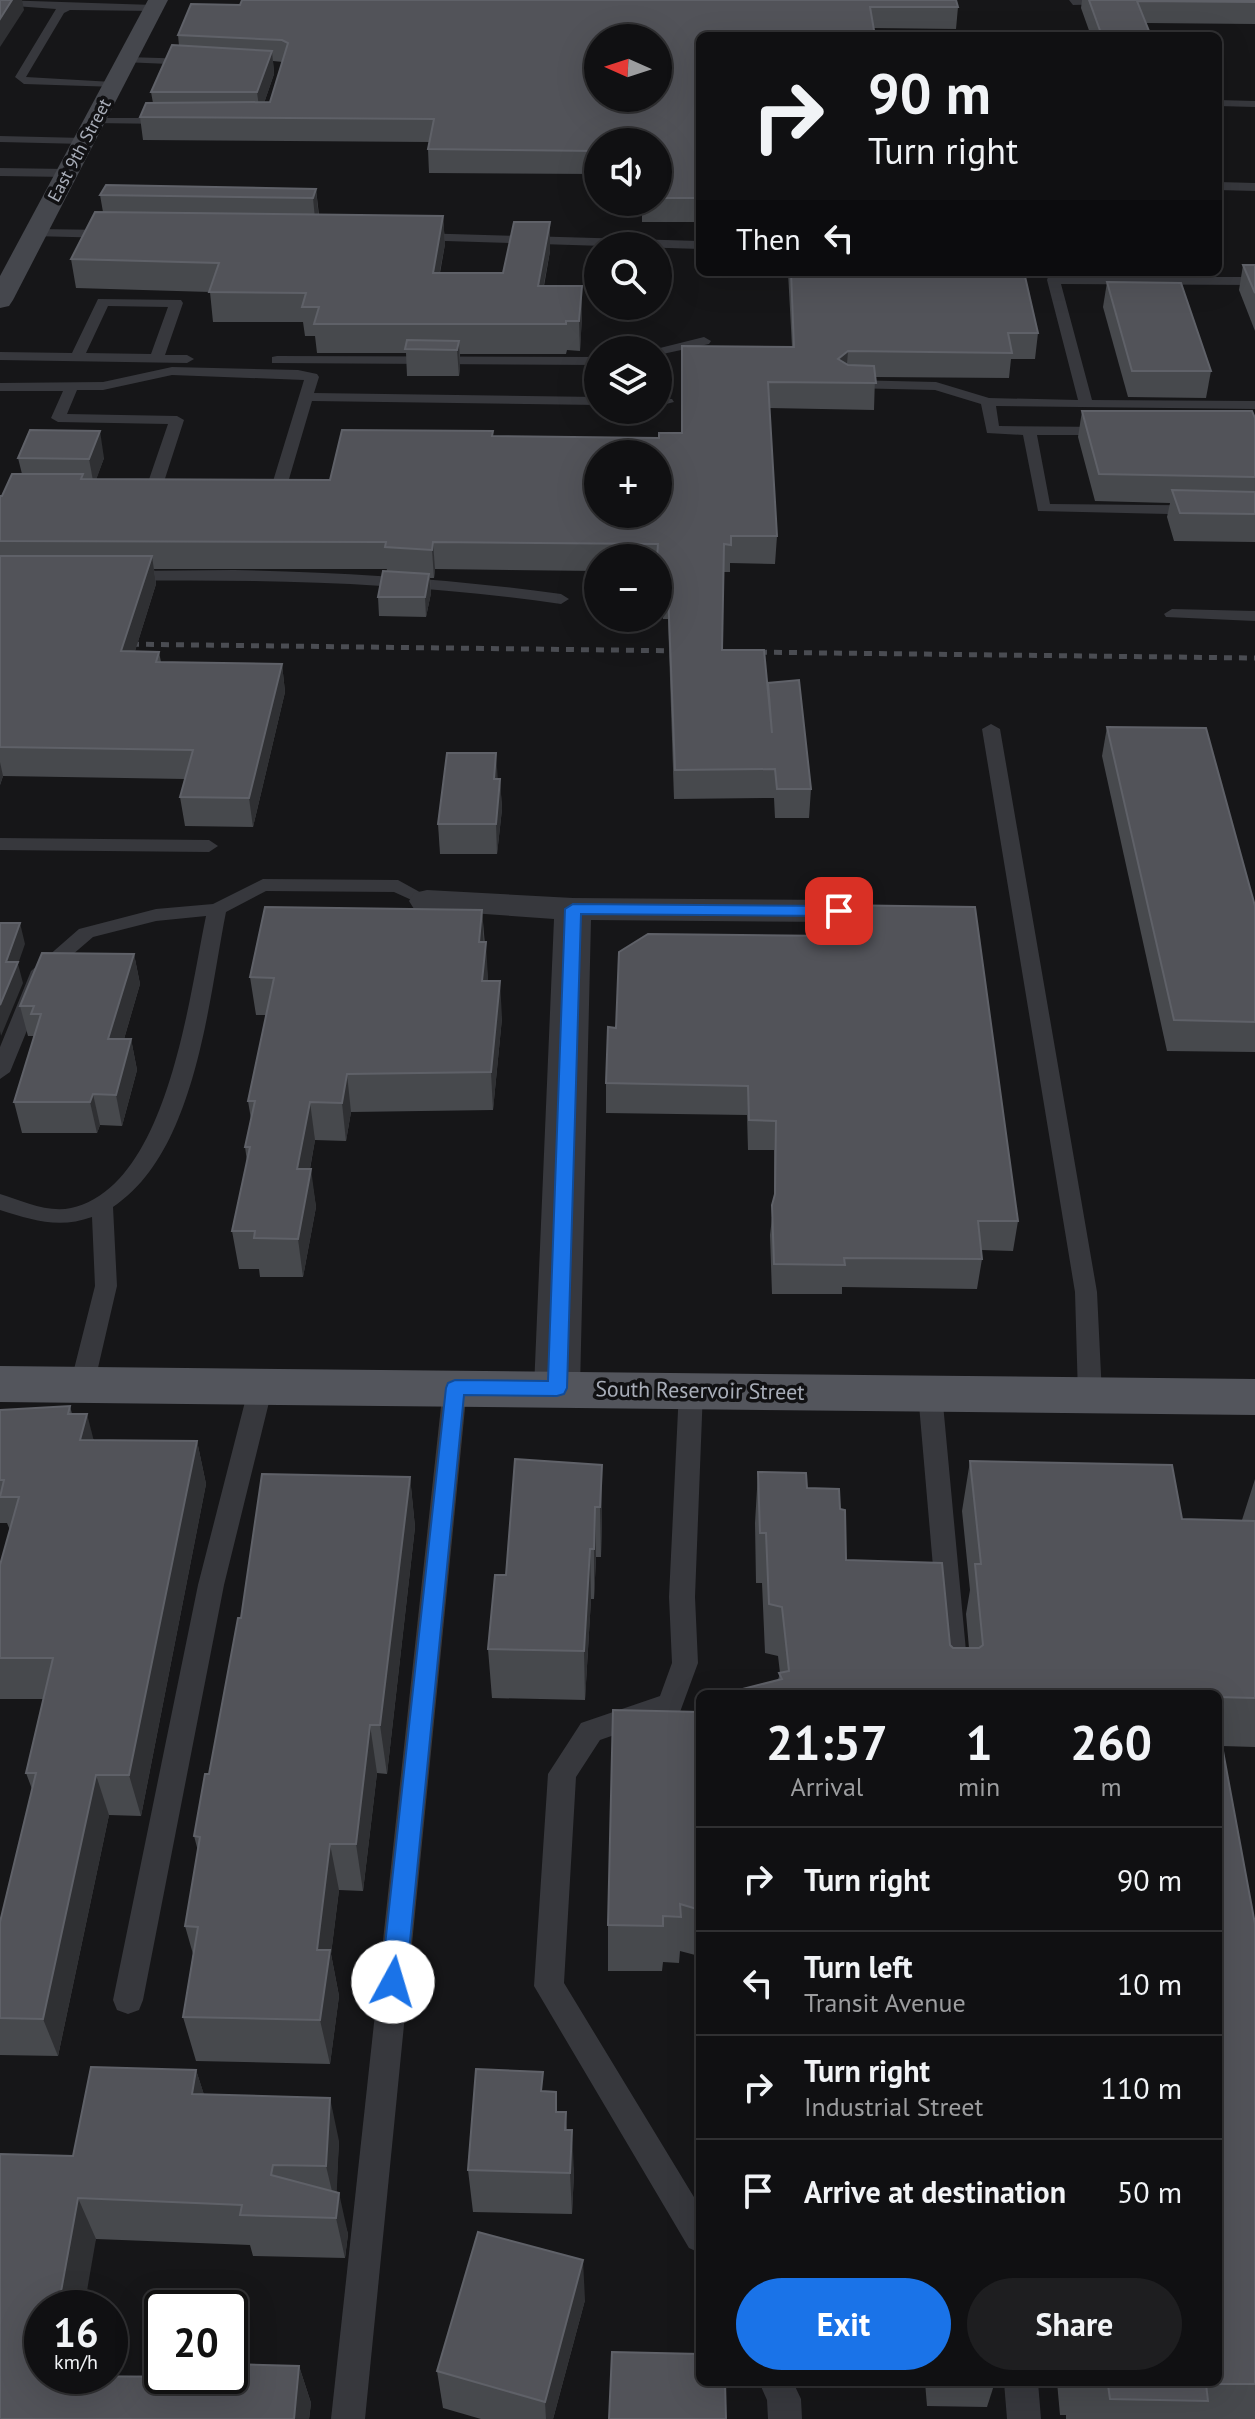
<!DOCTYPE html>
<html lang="en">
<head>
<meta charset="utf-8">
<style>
	body { margin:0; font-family:"PT Sans",sans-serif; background:#1e1e20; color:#f1f3f6; height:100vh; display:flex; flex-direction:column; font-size:30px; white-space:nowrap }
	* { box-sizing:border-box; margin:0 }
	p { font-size:26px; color:#9c9d9f }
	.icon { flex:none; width:44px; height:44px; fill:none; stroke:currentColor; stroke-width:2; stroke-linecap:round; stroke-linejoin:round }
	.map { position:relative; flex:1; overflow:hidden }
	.panel { position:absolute; left:696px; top:1690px; width:526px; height:696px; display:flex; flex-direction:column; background:#101012; border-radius:12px; box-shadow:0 8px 32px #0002,0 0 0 2px #303032 }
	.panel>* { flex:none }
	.banner { position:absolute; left:696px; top:32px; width:526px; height:244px; border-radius:12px; box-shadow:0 8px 32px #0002,0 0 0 2px #303032; background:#101012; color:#f1f3f6; overflow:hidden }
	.needle { width:52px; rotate:273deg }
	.fabs { position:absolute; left:584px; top:24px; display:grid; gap:16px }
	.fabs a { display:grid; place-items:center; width:88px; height:88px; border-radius:50%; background:#101012; box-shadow:0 8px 32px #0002,0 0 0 2px #303032; font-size:40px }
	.speed { position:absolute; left:24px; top:2290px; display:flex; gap:16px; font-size:40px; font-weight:700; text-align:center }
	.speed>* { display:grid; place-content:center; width:104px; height:104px; border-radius:50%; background:#101012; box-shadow:0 8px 32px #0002,0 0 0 2px #303032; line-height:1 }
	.speed small { font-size:20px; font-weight:400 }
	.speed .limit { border:4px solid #111; border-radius:12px; background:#fff; color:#111 }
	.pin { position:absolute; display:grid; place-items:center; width:68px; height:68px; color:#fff; margin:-34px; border-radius:16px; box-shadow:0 4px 12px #0006 }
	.me { position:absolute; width:88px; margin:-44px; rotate:6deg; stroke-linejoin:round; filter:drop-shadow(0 0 6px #0008) }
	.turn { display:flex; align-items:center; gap:28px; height:168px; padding:0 40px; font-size:36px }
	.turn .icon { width:104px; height:104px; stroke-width:2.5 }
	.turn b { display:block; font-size:56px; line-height:68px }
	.then { display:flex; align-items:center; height:76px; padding:0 40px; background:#0003; gap:16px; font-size:30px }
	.eta { display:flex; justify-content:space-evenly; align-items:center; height:136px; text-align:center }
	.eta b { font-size:48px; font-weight:700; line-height:56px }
	.cta { display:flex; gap:16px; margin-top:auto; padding:16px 40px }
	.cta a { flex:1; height:92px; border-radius:48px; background:#1a73e8; color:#fff; font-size:32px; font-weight:700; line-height:92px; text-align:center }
	.cta a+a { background:#1e1e20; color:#f1f3f6 }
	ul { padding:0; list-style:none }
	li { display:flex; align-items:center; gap:24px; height:104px; padding:0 40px; border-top:2px solid #303032 }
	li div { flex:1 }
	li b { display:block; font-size:30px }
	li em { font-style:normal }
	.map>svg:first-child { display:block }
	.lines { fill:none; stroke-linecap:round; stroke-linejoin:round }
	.lane { fill:#37383d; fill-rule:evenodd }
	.street { fill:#37383d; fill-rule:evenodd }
	.secondary { fill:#45474d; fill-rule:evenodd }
	.primary { fill:#53555c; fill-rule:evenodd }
	.rail { stroke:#4a4c52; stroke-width:5; stroke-dasharray:8 7; stroke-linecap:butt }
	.wall { fill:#47494d; fill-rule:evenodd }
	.shaded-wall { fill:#2f3033 }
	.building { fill:#525359; stroke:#5f6168; stroke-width:2; fill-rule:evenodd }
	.route { fill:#1a73e8; stroke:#114b97; stroke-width:2 }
	.labels { text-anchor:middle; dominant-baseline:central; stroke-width:7; stroke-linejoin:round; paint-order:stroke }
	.far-street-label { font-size:18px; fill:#a8adb8; stroke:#111113 }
	.street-label { font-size:22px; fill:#a8adb8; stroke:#111113 }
</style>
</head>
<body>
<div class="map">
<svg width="1255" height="2419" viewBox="0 0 1255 2419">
	<rect width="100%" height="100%" fill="#161618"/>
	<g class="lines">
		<!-- lane -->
		<g class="lane">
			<polygon points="0,0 154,5 159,8 154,11 70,10 64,13 26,77 113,82 119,85 117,87 24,84 15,77 56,9 0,5"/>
			<polygon points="1069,0 1150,0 1145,3 1073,5"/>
			<polygon points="126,57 193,59 198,62 193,65 122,62 122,58"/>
			<polygon points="1218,100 1255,101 1255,107 1218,106"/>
			<polygon points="95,118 169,118 175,121 169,124 91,123 89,121"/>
			<polygon points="0,136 84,138 90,141 84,144 0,142"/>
			<polygon points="0,168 67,169 73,173 67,177 0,176"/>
			<polygon points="1218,182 1255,183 1255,191 1218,190"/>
			<polygon points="36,229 111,230 117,234 111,238 32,236 32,230"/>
			<polygon points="417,233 700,241 700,249 413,240 413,234"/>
			<polygon points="1048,277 1255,277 1255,285 1061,284 1092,400 1255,401 1255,409 996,406 999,426 1108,427 1115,431 1108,435 1037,435 1050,504 1255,506 1255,516 1038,511 1023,435 987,433 981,404 935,390 848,388 841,384 848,380 936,382 989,398 1078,400 1047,280"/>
			<path d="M98 299 181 300 183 303 165 355H187L194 359 187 363 0 360V352L72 353ZM108 306 168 307 151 354 86 353Z"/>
			<polygon points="704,337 711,341 709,344 658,355 658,350 652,350"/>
			<polygon points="277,356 598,357 598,365 272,363 272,357"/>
			<path d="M172 367 298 370 317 374 319 377 314 393 598 397V405L312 401 284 496C277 503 261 503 254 496L257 493 270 491 304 380 172 375 103 390H77L67 414 177 416 184 420 160 494 152 499 144 494 168 424 58 422 51 418 63 391H0V383L103 382Z"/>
			<polygon points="658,398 672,399 674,402 658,406"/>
			<path d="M234 570C344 572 452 579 561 594L569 599 561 604C416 583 271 579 125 581L117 576 125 571Z"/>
			<polygon points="1172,609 1255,611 1255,621 1166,617 1164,614"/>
			<polygon points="991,724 1000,729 1097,1292 1102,1395 1098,1401 1090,1404 1082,1401 1078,1395 1075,1292 982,729"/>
			<polygon points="0,838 209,840 218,846 209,852 0,850"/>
			<path d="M263 879 398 880 436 901 427 907 394 892 266 891 226 912C208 1003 196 1152 113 1207L117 1286 94 1385 90 1391 82 1394 74 1391 70 1385 95 1286 92 1217C59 1229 32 1220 0 1210V1194C22 1201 48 1213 71 1208 168 1187 189 996 206 916L156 921 93 937 50 974 10 1072 0 1079V1047L31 971 79 929 156 909 213 904Z"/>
			<polygon points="261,1377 269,1380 273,1386 224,1585 143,2000 139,2010 128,2014 117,2010 113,2000 198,1585 249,1386 253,1380"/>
			<polygon points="455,1379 463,1382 467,1388 365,2419 331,2419 443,1388 447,1382"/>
			<polygon points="691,1381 699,1384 703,1390 695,1597 698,1663 680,1712 600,1740 576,1777 564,1983 700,2207 700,2253 689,2248 534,1986 548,1774 581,1723 660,1696 672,1663 669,1597 679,1390 683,1384"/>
			<polygon points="930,1384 938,1387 942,1393 970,1694 944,1694 918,1393 922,1387"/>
			<polygon points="759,2382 793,2382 801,2399 802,2419 768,2419 767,2400"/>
			<polygon points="1004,2382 1038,2382 1041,2419 1007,2419"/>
		</g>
		<!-- street -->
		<polygon class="street" points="427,890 573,898 839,900 852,903 857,911 852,919 839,922 591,920 580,1388 573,1400 557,1405 541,1400 534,1388 554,919 414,909 409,901 414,893"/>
		<!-- secondary -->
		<polygon class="secondary" points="148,0 168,0 13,300 9,306 0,308 0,276"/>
		<!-- primary -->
		<polygon class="primary" points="0,1366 1255,1379 1255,1415 0,1402"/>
		<!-- rail -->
		<g class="rail">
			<polyline points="116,644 692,651"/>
			<polyline points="744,652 1255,658"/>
		</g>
	</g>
	<!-- wall -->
	<g class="wall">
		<polygon points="1082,0 1255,0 1255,24 1146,23 1151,36 1091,36 1081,8"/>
		<path d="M191 4 958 7 956 29 874 28 700 36V222H642V202H658V142H598V174L429 173 428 149 429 142 143 140 140 117 153 103 151 92 179 46 178 35ZM273 61 283 62 270 102 264 103 274 74Z"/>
		<polygon points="316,189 319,215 443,216 445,244 440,273 503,273 550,222 550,251 544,286 582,315 580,351 567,350 566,354 460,354 460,367 459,376 407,376 406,353 317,353 315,336 305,336 303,322 213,322 210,292 76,288 71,259 103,212 100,195"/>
		<polygon points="1243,265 1255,265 1255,331 1239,290"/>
		<polygon points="788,272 1024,272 1038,333 1035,359 1011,359 1009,378 875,377 874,410 769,408 777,536 775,564 730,563 730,572 723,572 722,650 768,690 811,789 809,818 775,818 774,798 674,799 668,619 663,619 663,612 658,612 658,558 598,558 598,571 435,569 434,578 430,578 431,593 426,617 379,616 378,597 387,569 154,569 156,584 135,651 159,652 161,662 282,664 285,692 253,827 185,826 180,797 185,779 3,776 0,785 0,496 2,496 22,474 18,458 104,458 96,479 330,480 493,431 493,436 659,438 681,433 792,347"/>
		<polygon points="1107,282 1211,371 1206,398 1128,397 1103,307"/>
		<polygon points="1082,411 1255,418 1255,542 1174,541 1167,517 1170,503 1095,501 1078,437"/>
		<polygon points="1107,727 1255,906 1255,1052 1167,1051 1102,756"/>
		<polygon points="498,779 500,779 502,809 497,854 440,854 438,824"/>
		<polygon points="832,905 1018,1221 1013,1251 981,1250 982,1259 977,1289 842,1287 842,1294 772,1294 770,1235 774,1200 774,1150 748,1150 747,1115 606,1113 606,1083 616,1028 830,936"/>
		<polygon points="482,910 488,981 502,1018 493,1110 351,1112 346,1141 315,1140 310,1169 316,1207 303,1277 260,1277 259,1269 239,1269 232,1231 247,1161 245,1147 251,1119 248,1101 266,1015 256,1015 250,977"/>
		<polygon points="134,954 140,984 124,1039 131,1039 137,1070 122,1126 100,1125 97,1133 22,1133 14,1102 34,1036 28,1036 20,1006"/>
		<polygon points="70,1406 72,1414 94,1440 197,1441 206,1484 141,1816 109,1815 58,2056 0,2055 0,1922 32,1789 26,1773 44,1699 0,1699 0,1565 10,1530 7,1523 0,1523 0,1410"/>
		<polygon points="970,1461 1182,1519 1242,1520 1255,1479 1255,1747 1222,1746 1255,1924 1255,2419 1066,2419 1066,2415 1060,2415 1057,2382 1218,2382 1218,1694 731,1694 731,1692 778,1680 780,1673 778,1656 765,1653 762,1583 756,1583 755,1523 758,1472 807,1488 840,1509 846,1560 953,1648 969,1648 966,1614 970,1590 962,1511"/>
		<polygon points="602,1465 602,1515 601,1557 596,1557 594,1599 591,1599 585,1700 492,1698 488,1649 506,1575"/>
		<polygon points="410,1477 415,1527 387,1774 377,1773 363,1891 339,1890 331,1954 339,1996 330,2064 196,2061 183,2017 193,1954 185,1926 198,1851 194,1836 209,1774 241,1618"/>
		<polygon points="700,1712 699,1956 680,1951 679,1963 663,1962 662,1971 608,1971 608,1925"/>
		<polygon points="196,2070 204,2095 339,2141 336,2193 348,2234 345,2258 253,2256 250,2245 96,2239 42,2376 216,2377 299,2366 311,2403 309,2419 0,2419 73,2156"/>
		<polygon points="557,2112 566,2112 567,2130 574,2172 572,2214 473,2212 468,2170"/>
		<polygon points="585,2300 553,2419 481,2419 443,2408 437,2371"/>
		<polygon points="925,2382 995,2382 987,2407 927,2406"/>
	</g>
	<!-- shaded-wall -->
	<g class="shaded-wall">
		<polygon points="12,0 22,0 24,10 0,47 0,19"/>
		<polygon points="272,51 274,74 260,115 257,92"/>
		<polygon points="316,189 319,220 316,229 313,198"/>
		<polygon points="443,216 445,244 434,302 433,273"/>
		<polygon points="550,222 550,251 538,315 538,286"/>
		<polygon points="582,286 582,315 580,351 579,321"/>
		<polygon points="459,341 460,367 459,376 457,350"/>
		<polygon points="848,351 846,377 838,359"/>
		<polygon points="100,431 104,458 94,486 89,459"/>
		<polygon points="433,542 435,569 434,578 432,550"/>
		<polygon points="152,556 156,584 126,680 121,651"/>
		<polygon points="429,574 431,593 426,617 425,597"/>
		<polygon points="282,664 285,692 253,827 249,798"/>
		<polygon points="496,753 498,782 494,779"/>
		<polygon points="0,762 3,776 0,785"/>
		<polygon points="500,779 502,809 497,854 496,824"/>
		<polygon points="482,910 484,948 479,942"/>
		<polygon points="20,923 25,944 18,964 23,983 1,1036 0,1031 0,1005 6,962"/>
		<polygon points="486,942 488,980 484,1018 482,981"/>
		<polygon points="134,954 140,984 115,1070 108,1039"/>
		<polygon points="500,981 502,1018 493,1110 491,1072"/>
		<polygon points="131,1039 137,1070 122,1126 116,1095"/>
		<polygon points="347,1074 351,1112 346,1141 342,1103"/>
		<polygon points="93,1094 100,1125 97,1133 90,1102"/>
		<polygon points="310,1102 315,1140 303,1207 297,1169"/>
		<polygon points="311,1169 316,1207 303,1277 298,1239"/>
		<polygon points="87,1414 98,1457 80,1440"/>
		<polygon points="197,1441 206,1484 141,1816 129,1775"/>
		<polygon points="602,1465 602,1515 601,1557 600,1507"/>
		<polygon points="410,1477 415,1527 387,1774 380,1725"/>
		<polygon points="595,1507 596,1557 594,1599 594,1549"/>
		<polygon points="590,1549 591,1599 585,1700 584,1651"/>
		<polygon points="370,1725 377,1773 363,1891 356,1844"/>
		<polygon points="96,1775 109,1815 58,2056 43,2019"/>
		<polygon points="330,1844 339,1890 331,1954 339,1996 330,2064 320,2020 317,1950"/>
		<polygon points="196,2070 210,2113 192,2094"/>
		<polygon points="330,2098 339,2141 336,2208 326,2166"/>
		<polygon points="572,2130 574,2172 572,2214 570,2173"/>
		<polygon points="339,2193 348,2234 345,2258 336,2218"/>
		<polygon points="78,2198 96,2239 84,2308 58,2308"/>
		<polygon points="583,2260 585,2300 553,2419 546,2419 545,2402"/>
		<polygon points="299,2366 311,2403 309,2419 294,2419"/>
	</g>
	<!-- building -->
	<g class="building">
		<polygon points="0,0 12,0 0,19"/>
		<path d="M242 0H956L958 7H870L875 36H700V198H658V142H598V151L428 149 434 119 140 117 146 103 270 102 288 43 282 40 178 35 191 4 240 5ZM598 38H658V98H598Z"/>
		<polygon points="1089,0 1255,0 1255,2 1137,1 1151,36 1102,36"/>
		<polygon points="172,45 272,51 257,92 151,92"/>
		<polygon points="106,185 316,189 313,198 100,195"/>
		<polygon points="95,212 443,216 433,273 503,273 514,222 550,222 538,286 582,286 579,321 566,321 566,324 314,324 319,307 302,307 306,293 209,292 219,263 71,259"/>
		<polygon points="1243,265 1255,265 1255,293"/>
		<path d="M791 272H1024L1038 333H1008L1012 353 848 351 838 359 848 365 874 366 876 383 768 382 777 536H731V545L724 544 722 650H764L772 733 768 683 799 680 811 789H777L775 769 675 770 668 591H663V584H658V558H657L658 544 433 542 432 550 385 547 386 542 0 541V496H2L12 474H83L81 479 330 480 342 430 493 431 492 436 659 438V433H682V346L794 347ZM598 454H658V514H598Z"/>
		<polygon points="1107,282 1181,283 1211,371 1132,371"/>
		<polygon points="407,340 459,341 457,350 405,349"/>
		<polygon points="1082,411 1252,411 1255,418 1255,477 1099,474"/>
		<polygon points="30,430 100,431 89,459 18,458"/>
		<polygon points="1172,490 1255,492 1255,514 1180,513"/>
		<polygon points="0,556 152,556 121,651 159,652 156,662 282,664 249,798 180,797 193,750 0,747"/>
		<polygon points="383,571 429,574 425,597 378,597"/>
		<polygon points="1107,727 1206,728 1255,906 1255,1022 1174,1020"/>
		<polygon points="447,753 496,753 494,779 500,779 496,824 438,824"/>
		<polygon points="832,905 975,907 1018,1221 978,1221 982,1259 844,1258 845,1265 774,1264 772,1205 775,1194 776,1121 749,1120 748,1086 606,1083 608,1027 616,1028 619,952 648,934 835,936"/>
		<polygon points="265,907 482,910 479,942 486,942 482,981 500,981 491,1072 347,1074 342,1103 310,1102 297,1169 311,1169 298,1239 254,1238 255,1231 232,1231 250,1147 245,1147 255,1101 248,1101 274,978 250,977"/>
		<polygon points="0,923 20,923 6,962 18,962 0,1005"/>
		<polygon points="42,953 134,954 108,1039 131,1039 116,1095 93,1094 90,1102 14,1102 41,1014 31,1014 34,1006 20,1006"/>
		<polygon points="70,1406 68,1414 87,1414 80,1440 197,1441 129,1775 96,1775 43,2019 0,2018 0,1922 36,1773 26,1773 53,1658 0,1658 0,1565 19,1497 0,1497 4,1480 0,1480 0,1410"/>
		<polygon points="515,1459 602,1465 600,1507 595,1507 594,1549 590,1549 584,1651 488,1649 495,1575 506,1575"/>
		<polygon points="970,1461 1172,1465 1182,1519 1255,1521 1255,1698 1218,1697 1218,1694 732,1694 731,1692 782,1679 779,1673 789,1671 782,1607 769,1604 766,1533 760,1533 758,1472 806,1473 807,1488 839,1489 840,1509 845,1510 846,1560 942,1563 950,1645 953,1648 979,1648 983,1645 975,1564 981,1564"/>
		<polygon points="262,1474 410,1477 380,1725 370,1725 356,1844 330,1844 317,1950 330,1950 320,2020 183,2017 198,1927 185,1926 200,1837 194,1836 205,1774 209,1774 238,1618 241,1618"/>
		<polygon points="613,1710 700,1712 700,1910 680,1904 681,1917 663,1916 663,1926 608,1925"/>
		<polygon points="1218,1724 1255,1924 1255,2384 1206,2384 1208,2401 1110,2399 1108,2385 1082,2384 1081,2382 1218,2382"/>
		<polygon points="91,2067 196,2070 192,2094 330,2098 326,2166 273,2165 271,2175 339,2193 336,2218 240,2215 242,2205 78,2198 58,2308 42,2308 42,2376 216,2377 230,2376 230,2364 299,2366 294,2419 0,2419 0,2154 73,2156"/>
		<polygon points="476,2069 543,2072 541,2091 556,2092 556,2112 566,2112 565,2130 572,2130 570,2173 468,2170"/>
		<polygon points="478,2232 583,2260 545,2402 437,2371"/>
		<polygon points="612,2352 700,2354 700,2382 725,2382 726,2419 609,2419"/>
	</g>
	<!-- route -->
	<polygon class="route" points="573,904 839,906 846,911 839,916 581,914 567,1388 564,1394 557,1396 464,1395 406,1982 402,1990 393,1993 385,1990 381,1982 446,1388 448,1383 455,1380 548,1381 565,909"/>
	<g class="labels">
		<!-- far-street labels -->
		<g class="far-street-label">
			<text transform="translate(79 150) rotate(-62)">East 9th Street</text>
		</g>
		<!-- street labels -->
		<g class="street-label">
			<text transform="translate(700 1390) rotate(1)">South Reservoir Street</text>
		</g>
	</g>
</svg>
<div class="fabs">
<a><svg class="needle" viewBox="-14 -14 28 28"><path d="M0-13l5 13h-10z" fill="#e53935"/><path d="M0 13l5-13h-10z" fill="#9c9d9f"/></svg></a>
<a><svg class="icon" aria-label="sound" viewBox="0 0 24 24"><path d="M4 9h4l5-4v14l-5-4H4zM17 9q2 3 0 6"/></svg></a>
<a><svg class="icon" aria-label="search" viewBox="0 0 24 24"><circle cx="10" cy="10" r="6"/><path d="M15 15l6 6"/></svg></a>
<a><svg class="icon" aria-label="layers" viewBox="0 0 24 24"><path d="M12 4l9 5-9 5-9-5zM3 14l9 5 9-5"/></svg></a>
<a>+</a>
<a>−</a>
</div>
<div class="speed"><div>16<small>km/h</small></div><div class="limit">20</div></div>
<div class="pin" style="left:839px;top:911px;background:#d93025"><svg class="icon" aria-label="arrive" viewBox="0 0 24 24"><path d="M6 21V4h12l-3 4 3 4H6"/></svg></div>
<svg class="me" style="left:393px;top:1982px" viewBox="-20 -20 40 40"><circle r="19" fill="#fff"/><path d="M0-13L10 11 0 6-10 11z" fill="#1a73e8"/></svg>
<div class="banner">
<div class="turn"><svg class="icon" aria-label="right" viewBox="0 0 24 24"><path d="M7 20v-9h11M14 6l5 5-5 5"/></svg><div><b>90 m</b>Turn right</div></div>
<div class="then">Then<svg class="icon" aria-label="left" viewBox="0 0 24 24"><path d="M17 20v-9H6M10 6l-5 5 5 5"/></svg></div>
</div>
<section class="panel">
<div class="eta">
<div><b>21:57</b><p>Arrival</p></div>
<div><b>1</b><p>min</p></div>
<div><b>260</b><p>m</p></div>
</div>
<ul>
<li><svg class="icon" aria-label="right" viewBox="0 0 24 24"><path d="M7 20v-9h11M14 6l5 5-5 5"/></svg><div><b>Turn right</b></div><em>90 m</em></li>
<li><svg class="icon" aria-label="left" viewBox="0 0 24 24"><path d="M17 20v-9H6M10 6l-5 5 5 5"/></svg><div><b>Turn left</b><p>Transit Avenue</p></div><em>10 m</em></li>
<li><svg class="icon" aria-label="right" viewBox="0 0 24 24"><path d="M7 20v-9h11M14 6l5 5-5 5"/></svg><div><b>Turn right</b><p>Industrial Street</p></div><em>110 m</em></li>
<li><svg class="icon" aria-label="arrive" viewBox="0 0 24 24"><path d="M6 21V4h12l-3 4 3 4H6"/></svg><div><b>Arrive at destination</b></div><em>50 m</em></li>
</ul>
<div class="cta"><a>Exit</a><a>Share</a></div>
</section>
</div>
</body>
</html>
